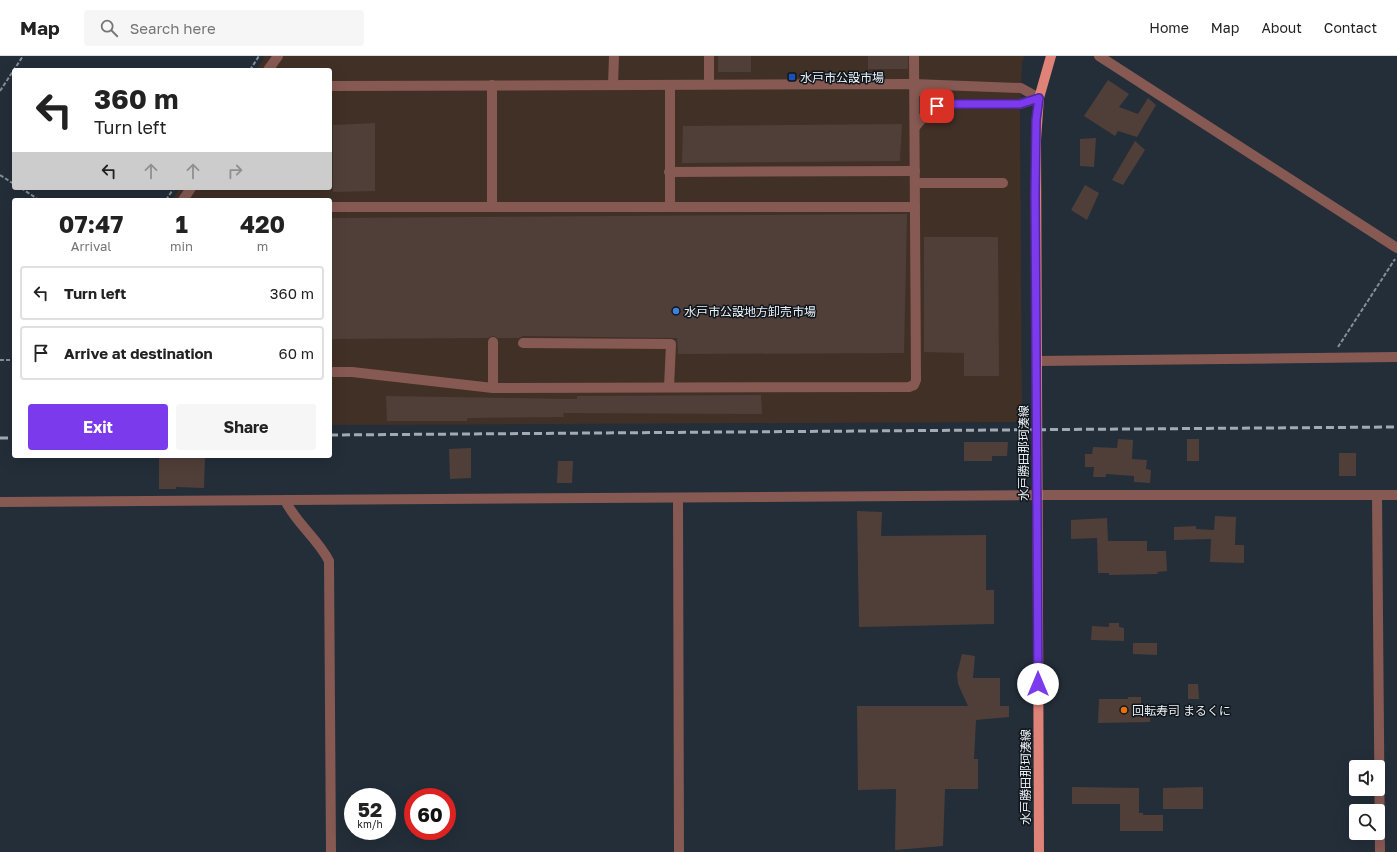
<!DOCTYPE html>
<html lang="en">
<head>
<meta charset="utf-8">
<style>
	body { margin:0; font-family:"Golos Text","Noto Sans JP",sans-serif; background:#f6f6f6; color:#222; height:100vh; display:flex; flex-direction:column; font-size:15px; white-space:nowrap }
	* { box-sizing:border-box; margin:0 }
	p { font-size:13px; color:#767676 }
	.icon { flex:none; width:22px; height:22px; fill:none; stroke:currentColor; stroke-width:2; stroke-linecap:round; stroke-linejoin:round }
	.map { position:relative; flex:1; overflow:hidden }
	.sheet { position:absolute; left:12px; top:142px; width:320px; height:260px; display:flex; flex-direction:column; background:#fff; border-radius:4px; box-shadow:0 4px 16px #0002 }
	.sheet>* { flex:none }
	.guide { position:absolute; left:12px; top:12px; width:320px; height:122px; border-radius:4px; box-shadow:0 4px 16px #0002; background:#fff; color:#222; overflow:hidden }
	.controls { position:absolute; left:1349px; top:704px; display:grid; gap:8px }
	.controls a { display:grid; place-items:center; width:36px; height:36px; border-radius:4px; background:#fff; box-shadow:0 4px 16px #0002; font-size:20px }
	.speed { position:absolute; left:344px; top:732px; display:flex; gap:8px; font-size:20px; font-weight:700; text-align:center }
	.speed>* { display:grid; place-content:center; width:52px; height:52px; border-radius:50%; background:#fff; box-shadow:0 4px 16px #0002; line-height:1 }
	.speed small { font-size:10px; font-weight:400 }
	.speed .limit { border:6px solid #d22; background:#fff; color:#111 }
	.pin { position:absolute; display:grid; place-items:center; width:34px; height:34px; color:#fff; margin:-17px; border-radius:8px; box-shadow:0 2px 6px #0006 }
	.me { position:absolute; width:44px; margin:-22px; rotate:0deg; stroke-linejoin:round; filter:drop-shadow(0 0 3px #0008) }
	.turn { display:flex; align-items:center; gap:14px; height:84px; padding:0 16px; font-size:18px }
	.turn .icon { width:52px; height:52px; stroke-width:2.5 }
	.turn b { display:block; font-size:28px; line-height:34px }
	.lanes { display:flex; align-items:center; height:38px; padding:0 16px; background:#0003; justify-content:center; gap:20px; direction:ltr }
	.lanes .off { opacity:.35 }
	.eta { display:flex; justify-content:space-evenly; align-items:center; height:68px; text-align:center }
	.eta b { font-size:24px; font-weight:700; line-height:28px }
	.primary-button { display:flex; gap:8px; margin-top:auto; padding:8px 16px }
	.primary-button a { flex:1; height:46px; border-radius:4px; background:#7c3aed; color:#fff; font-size:16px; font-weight:700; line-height:46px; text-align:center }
	.primary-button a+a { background:#f6f6f6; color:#222 }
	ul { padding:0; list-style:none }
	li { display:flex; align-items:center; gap:12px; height:54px; margin:0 8px 6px; padding:0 8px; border:2px solid #e0e0e0; border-radius:4px }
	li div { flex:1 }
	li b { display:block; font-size:15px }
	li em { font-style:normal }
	header { display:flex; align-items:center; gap:24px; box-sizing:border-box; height:56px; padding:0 20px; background:#fff; border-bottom:1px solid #e0e0e0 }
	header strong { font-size:19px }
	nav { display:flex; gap:22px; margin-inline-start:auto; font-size:14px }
	.search { width:280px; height:36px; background:#f6f6f6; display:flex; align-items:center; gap:10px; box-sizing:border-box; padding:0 14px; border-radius:4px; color:#767676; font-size:15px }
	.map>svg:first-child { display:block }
	.commercial { fill:#413026 }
	.building { fill:#503f39 }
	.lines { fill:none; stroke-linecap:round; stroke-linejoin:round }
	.path { stroke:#868f98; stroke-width:2; stroke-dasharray:4 2; stroke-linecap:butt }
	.minor { stroke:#875953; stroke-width:10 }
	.major { stroke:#df8277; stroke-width:10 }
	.rail { stroke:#a2aab3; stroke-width:3; stroke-dasharray:8 4; stroke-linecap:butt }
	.route-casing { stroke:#51269a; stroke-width:10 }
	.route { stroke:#7c3aed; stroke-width:7 }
	.transit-dot { fill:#1a4fb4; stroke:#11161b; stroke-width:1.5 }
	.shop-dot { fill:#3f7fe0; stroke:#11161b; stroke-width:1.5 }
	.food-dot { fill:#e8710a; stroke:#11161b; stroke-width:1.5 }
	.labels { text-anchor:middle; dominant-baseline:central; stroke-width:3; stroke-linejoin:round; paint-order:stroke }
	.poi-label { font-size:12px; fill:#ebf2f9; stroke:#11161b; text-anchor:start }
	.street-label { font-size:12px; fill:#ebf2f9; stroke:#11161b }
</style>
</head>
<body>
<header>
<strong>Map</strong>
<div class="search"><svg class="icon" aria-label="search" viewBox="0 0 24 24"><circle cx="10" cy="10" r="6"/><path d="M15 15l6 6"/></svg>Search here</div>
<nav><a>Home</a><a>Map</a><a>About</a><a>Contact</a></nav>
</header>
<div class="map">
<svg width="1397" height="796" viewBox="0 0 1397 796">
	<rect width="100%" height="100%" fill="#232e39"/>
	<!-- commercial -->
	<polygon class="commercial" points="265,0 1025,0 1022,6 1020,61 1022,366 330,369 330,144 172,144 180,132 330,132 330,14 256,14"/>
	<!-- building -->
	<g class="building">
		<rect x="718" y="0" width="33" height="16"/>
		<rect x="868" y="0" width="40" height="13"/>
		<polygon points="1108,24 1129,38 1119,51 1138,58 1148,42 1156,49 1137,81 1118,75 1115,80 1084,60"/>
		<polygon points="375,67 375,135 333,136 333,69"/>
		<polygon points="902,68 900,105 682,107 683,70"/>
		<polygon points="1096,82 1094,111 1080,110 1080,83"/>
		<polygon points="1135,85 1145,94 1123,129 1112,124"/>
		<polygon points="1085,129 1099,137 1087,164 1071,154"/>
		<polygon points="907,158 904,297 678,298 677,282 671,282 523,280 519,282 498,282 493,280 488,282 330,283 330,162"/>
		<polygon points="924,181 998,181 999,320 964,320 964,297 924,296"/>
		<polygon points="761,339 762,358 563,357 564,361 467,362 467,365 387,365 386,340 577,343 577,340"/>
		<polygon points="1118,383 1133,384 1132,403 1147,404 1146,413 1151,414 1150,427 1134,426 1134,420 1106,418 1106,421 1093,421 1094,411 1085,411 1085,398 1092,398 1093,391 1117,392"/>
		<rect x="1187" y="383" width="12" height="22"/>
		<polygon points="964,386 1008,386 1007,400 992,400 992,405 964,405"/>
		<polygon points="471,392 471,422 450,423 449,393"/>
		<rect x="1339" y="397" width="17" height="23"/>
		<polygon points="159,400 205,400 204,432 176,431 176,433 159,433"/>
		<polygon points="558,405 573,405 572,427 557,427"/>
		<polygon points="857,455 882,456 881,480 986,479 986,534 994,534 994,568 859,571"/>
		<polygon points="1215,460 1236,461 1235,489 1244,489 1244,507 1210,506 1211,483 1174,484 1174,471 1196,470 1196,473 1214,474"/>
		<polygon points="1107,462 1108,485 1147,485 1147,495 1166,495 1167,515 1157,516 1158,518 1109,519 1109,517 1098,517 1097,482 1071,483 1071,464"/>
		<polygon points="1109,567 1119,567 1119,571 1124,572 1124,585 1091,584 1092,570 1109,571"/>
		<polygon points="1133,587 1157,587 1157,599 1133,598"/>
		<polygon points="962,598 975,600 973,622 1000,622 1000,650 1009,650 1009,661 976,664 974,703 978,703 978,733 945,733 943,790 895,794 896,733 858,734 857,650 968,650 958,628 957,618"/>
		<polygon points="1188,628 1198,628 1199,643 1188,643"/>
		<polygon points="1128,641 1141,641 1141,648 1150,648 1150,666 1098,667 1099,643 1128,643"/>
		<polygon points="1072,731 1139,732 1139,757 1143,757 1143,759 1163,759 1163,775 1120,775 1120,748 1072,748"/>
		<polygon points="1203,731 1203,753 1163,753 1163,732"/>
	</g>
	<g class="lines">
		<!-- path -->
		<g class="path">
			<polyline points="250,14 259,0"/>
			<polyline points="0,35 23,0"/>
			<polyline points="0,119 14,128"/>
			<polyline points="21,132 39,144"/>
			<polyline points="166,144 174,132"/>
			<polyline points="1338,291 1395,203"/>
			<polyline points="0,304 14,304"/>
		</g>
		<!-- minor -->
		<g class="minor">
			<polyline points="1099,0 1397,192"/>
			<polyline points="268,14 278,0"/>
			<polyline points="709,28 709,0"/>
			<polyline points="914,28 930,43 945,48 1020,48 1039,42"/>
			<polyline points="492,29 492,151 915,151"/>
			<polyline points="613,29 614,0"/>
			<polyline points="330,30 914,28 1021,32 1039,42"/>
			<polyline points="915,71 930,53 945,48"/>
			<polyline points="669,116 915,115"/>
			<polyline points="915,127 1003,127"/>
			<polyline points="183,144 191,132"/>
			<polyline points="330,151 492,151"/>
			<polyline points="670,151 670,29"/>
			<polyline points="523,287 671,288 669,331"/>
			<polyline points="1036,305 1397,301"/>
			<polyline points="330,316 352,316 493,332 909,331 914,329 916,324 914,0"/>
			<polyline points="493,332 493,286"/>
			<polyline points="1377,439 1380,796"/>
			<polyline points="678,443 679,796"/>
			<polyline points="0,446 1050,439 1397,439"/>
			<path d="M286 446C297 468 318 483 329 505L331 796"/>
		</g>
		<!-- major -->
		<polyline class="major" points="1039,796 1036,84 1039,42 1051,0"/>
		<!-- rail -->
		<g class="rail">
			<polyline points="330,379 1397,371"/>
			<polyline points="0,382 14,382"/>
		</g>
	</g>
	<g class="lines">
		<!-- route casing -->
		<g class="route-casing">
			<polyline id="route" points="937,50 945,48 1020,48 1039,42 1036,64 1035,137 1038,628"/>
		</g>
		<!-- route -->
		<use href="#route" class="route"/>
	</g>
	<!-- markers -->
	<rect class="transit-dot" x="788" y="17" width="8" height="8" rx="2"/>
	<circle class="shop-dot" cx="676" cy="255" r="4"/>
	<circle class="food-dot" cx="1124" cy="654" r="4"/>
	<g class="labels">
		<!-- poi labels -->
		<g class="poi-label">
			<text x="800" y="21">水戸市公設市場</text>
			<text x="684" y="255">水戸市公設地方卸売市場</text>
			<text x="1132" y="654">回転寿司 まるくに</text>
		</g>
		<!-- street labels -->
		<g class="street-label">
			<text transform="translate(1023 397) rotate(-90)">水戸勝田那珂湊線</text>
			<text transform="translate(1025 721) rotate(-90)">水戸勝田那珂湊線</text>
		</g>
	</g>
</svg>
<div class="controls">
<a><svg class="icon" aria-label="sound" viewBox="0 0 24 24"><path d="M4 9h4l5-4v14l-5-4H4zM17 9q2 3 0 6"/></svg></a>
<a><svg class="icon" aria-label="search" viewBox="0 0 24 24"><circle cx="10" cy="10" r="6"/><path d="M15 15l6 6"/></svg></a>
</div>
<div class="speed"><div>52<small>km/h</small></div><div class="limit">60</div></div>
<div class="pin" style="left:937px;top:50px;background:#d93025"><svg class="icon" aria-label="arrive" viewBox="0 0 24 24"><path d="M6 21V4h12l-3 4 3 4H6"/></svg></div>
<svg class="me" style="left:1038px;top:628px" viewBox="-20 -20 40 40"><circle r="19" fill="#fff"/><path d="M0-13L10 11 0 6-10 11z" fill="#7c3aed"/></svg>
<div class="guide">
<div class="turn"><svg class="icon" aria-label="left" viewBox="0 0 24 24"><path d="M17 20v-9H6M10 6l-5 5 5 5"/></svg><div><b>360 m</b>Turn left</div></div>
<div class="lanes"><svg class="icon" aria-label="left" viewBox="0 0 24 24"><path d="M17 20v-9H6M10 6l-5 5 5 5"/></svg><svg class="icon off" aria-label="ahead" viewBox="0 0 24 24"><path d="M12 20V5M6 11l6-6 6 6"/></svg><svg class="icon off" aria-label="ahead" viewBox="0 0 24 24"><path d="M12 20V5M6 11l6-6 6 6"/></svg><svg class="icon off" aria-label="right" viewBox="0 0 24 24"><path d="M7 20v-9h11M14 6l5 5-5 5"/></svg></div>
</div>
<section class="sheet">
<div class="eta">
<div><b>07:47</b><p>Arrival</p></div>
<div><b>1</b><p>min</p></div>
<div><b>420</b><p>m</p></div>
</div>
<ul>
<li><svg class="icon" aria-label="left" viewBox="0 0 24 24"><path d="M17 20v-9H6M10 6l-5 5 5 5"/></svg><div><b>Turn left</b></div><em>360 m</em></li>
<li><svg class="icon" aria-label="arrive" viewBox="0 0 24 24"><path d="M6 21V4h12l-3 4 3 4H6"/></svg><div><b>Arrive at destination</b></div><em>60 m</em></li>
</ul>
<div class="primary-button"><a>Exit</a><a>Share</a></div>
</section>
</div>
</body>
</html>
